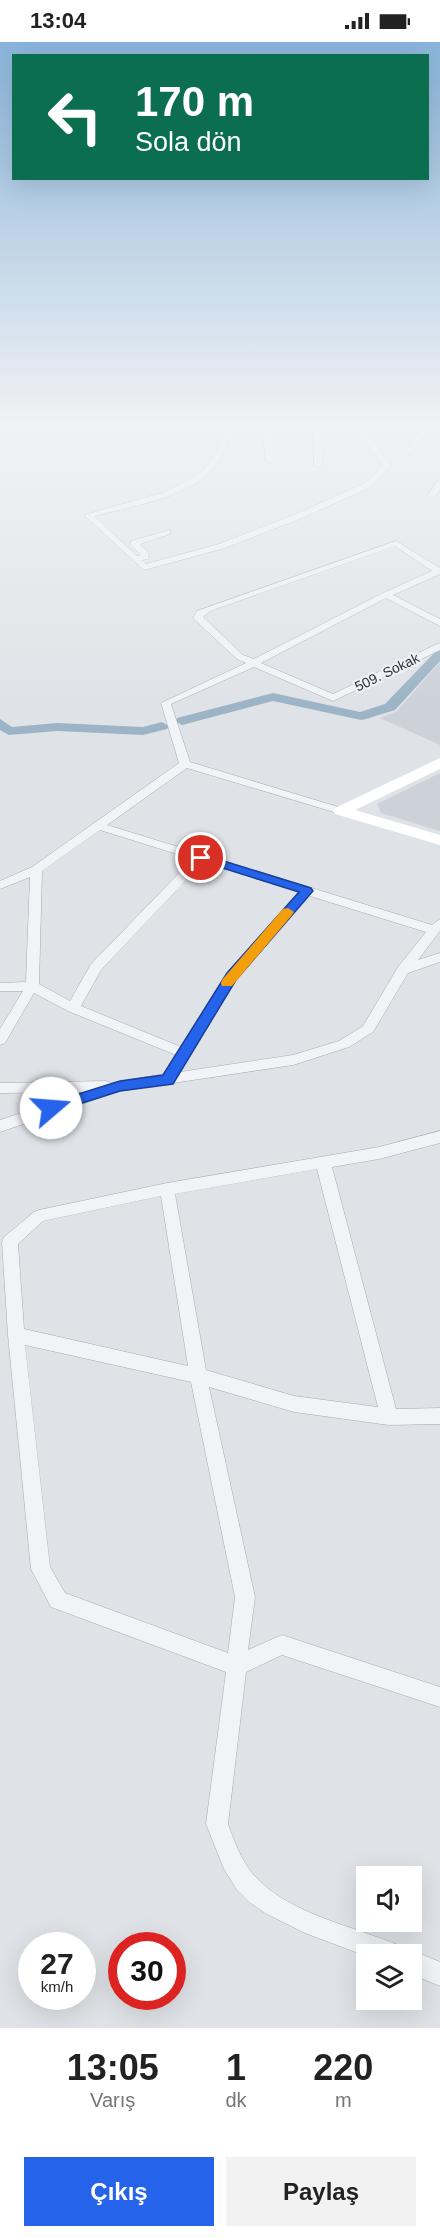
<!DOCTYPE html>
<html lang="tr">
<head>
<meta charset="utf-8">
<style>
	body { margin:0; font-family:Helvetica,sans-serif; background:#f2f2f2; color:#222; height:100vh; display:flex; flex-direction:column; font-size:22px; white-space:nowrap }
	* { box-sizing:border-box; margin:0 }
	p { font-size:20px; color:#767676 }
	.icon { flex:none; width:33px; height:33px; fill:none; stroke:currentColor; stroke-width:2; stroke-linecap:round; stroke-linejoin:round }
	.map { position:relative; height:1986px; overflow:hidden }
	.details { display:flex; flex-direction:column; background:#fff; flex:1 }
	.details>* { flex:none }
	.guide { position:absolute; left:12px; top:12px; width:417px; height:126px; border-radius:0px; box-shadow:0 6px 24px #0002; background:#0b6e4f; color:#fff; overflow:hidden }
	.fabs { position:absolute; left:356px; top:1824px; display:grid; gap:12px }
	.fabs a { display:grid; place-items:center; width:66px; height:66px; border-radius:0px; background:#fff; box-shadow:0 6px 24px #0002; font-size:30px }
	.speed { position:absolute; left:18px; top:1890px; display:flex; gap:12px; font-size:30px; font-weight:700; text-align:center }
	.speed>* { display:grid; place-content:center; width:78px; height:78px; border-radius:50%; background:#fff; box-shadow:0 6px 24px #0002; line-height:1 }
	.speed small { font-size:15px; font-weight:400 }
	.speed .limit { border:9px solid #d22; background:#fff; color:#111 }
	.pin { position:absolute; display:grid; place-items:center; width:51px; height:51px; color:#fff; margin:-26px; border:3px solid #fff; border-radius:50%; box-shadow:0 2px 6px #0007 }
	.me { position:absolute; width:66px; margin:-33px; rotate:72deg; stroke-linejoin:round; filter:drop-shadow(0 0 4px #0008) }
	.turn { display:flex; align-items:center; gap:21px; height:126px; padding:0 24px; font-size:27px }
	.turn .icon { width:78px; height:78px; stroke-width:2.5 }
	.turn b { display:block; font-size:42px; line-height:51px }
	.eta { display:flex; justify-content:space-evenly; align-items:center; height:102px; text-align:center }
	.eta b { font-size:36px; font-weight:800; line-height:42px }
	.primary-button { display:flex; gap:12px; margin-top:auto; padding:12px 24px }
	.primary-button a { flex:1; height:69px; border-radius:0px; background:#2563eb; color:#fff; font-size:24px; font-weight:800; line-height:69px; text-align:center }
	.primary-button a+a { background:#f2f2f2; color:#222 }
	.status { display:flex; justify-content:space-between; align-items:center; height:42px; padding:0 30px; background:#fff; direction:ltr }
	.status svg { height:16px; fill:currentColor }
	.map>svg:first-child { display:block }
	.built { fill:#cdd2d9 }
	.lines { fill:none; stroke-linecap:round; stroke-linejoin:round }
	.canal { fill:#9cb4c5; fill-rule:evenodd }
	.street-casing { stroke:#a5aab1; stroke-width:1 }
	.street { fill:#f1f3f6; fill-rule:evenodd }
	.secondary { fill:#fff; fill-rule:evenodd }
	.route { fill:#2563eb; stroke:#184099; stroke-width:1.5 }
	.slow { fill:#f59e0b }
	.labels { text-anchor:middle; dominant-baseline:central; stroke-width:4.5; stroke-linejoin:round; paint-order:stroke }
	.far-street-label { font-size:14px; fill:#29323d; stroke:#eef2f5 }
</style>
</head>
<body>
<div class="status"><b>13:04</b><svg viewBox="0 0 49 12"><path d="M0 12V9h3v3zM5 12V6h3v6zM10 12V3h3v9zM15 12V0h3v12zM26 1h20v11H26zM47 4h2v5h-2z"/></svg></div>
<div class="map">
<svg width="440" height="1986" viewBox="0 0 440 1986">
	<rect width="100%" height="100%" fill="#dfe3e7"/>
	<!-- built -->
	<g class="built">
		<polygon points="440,620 440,703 380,676 397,669"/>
		<polygon points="440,731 440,789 381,771 377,762"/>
	</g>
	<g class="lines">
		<!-- canal -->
		<g class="canal">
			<polygon points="440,608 440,619 395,668 366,677 361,678 273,659 182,683 175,679 177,676 273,651 360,670 385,662 436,609"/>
			<polygon points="0,677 12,685 57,681 143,685 162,680 169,684 167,687 143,693 57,689 9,693 0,688"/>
		</g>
		<!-- street casing -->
		<g class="street-casing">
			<g id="street">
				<path d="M233 381H242L228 392C226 398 227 405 224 410 202 456 138 462 94 474L137 514 141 513 131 503V499L170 488V492L140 502 149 512 148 517 142 518 146 522 219 502 296 472 365 441 383 423 362 396 348 381H355L368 392 391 423 371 445 302 476 225 506 144 528 84 473 165 450 201 431 218 408 221 391Z"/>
				<polygon points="262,381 269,381 274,419 270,421 266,419"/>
				<polygon points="314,381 321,381 322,423 318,425 314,423"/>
				<polygon points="365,381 372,381 368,386 364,384"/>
				<polygon points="426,381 433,381 412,411 406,411 405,409"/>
				<polygon points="437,439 440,439 440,447 435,455 429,455 428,453"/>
				<path d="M396 499 440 526V532L393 553 440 577V584L386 556 261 621 333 652 437 602 440 601V608L333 659 254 625 171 662 190 720 345 767V771H337L187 726 107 783 432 883 440 877V889L418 918 440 911V920L408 931 373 990 349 1005 293 1023 120 1049 0 1090V1078L85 1050 0 1051V1041L106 1039 112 1041 164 1032 176 1013 68 969 34 951 5 1001 0 1003V987L23 949H0V941L26 940 30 835 0 847V839L32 825 179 721 161 661 246 621 237 617 195 578 193 576 197 569ZM395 504 432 529 383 551 254 617 243 613 203 575 210 569ZM100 788 193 817 91 922 70 959 39 942 42 829ZM203 820 299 850 226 932 181 1005 81 964 101 928ZM310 854 426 890 398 925 363 984 339 999 293 1013 180 1030 236 938Z"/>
				<path d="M440 1089V1101L379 1117 332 1125 396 1367 440 1366V1382L389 1383 294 1370 209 1345 255 1555 248 1608 282 1593 440 1645V1665L282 1613 246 1630 228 1782C234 1799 241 1817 252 1831 286 1872 354 1884 400 1904L403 1911 411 1908 440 1920V1944L411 1932V1912H366V1914L305 1891 265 1871 249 1860 237 1848 224 1827 206 1782 226 1630 51 1565 31 1527 8 1293 2 1200 4 1195 34 1170 39 1168 167 1141 379 1105ZM317 1127 378 1365 294 1354 206 1328 175 1152ZM161 1154 188 1324 24 1287 18 1202 43 1179ZM25 1303 191 1340 235 1555 228 1611 65 1551 50 1525Z"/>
			</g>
		</g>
		<!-- street -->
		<use href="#street" class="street"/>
		<!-- secondary -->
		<polygon class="secondary" points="440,716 440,727 355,768 440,793 440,803 335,772 333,769 335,766"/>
	</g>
	<!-- sky -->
	<linearGradient id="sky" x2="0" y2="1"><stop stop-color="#89b4da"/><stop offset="0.58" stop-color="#f1f2f4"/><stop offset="1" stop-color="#f1f2f4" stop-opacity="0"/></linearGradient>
	<rect width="440" height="659" fill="url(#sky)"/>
	<!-- route -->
	<polygon class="route" points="201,812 311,846 313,849 236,938 173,1042 120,1049 51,1071 46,1070 44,1066 46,1062 120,1039 163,1033 227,931 299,850 197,818 197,813"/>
	<!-- slow -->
	<polygon class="slow" points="288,866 294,870 292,873 232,944 222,944 221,941 222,938 283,867"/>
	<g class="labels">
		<!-- far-street labels -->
		<g class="far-street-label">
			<text transform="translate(387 630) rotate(-26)">509. Sokak</text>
		</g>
	</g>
</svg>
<div class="fabs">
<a><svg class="icon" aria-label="sound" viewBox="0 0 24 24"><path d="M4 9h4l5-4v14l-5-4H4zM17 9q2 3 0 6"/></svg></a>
<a><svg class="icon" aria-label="layers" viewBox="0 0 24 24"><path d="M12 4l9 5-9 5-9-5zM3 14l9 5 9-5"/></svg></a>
</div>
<div class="speed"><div>27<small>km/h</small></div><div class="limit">30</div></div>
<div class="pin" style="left:201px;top:816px;background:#d93025"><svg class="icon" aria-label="arrive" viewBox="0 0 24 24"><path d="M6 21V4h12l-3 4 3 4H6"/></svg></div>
<svg class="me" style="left:51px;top:1066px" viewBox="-20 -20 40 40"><circle r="19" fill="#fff"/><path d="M0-13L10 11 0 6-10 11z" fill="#2563eb"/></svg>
<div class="guide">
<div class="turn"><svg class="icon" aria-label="left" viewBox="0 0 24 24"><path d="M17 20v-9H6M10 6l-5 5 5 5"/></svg><div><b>170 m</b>Sola dön</div></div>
</div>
</div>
<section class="details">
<div class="eta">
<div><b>13:05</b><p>Varış</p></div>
<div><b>1</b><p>dk</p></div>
<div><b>220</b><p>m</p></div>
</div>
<div class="primary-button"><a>Çıkış</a><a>Paylaş</a></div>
</section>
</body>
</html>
